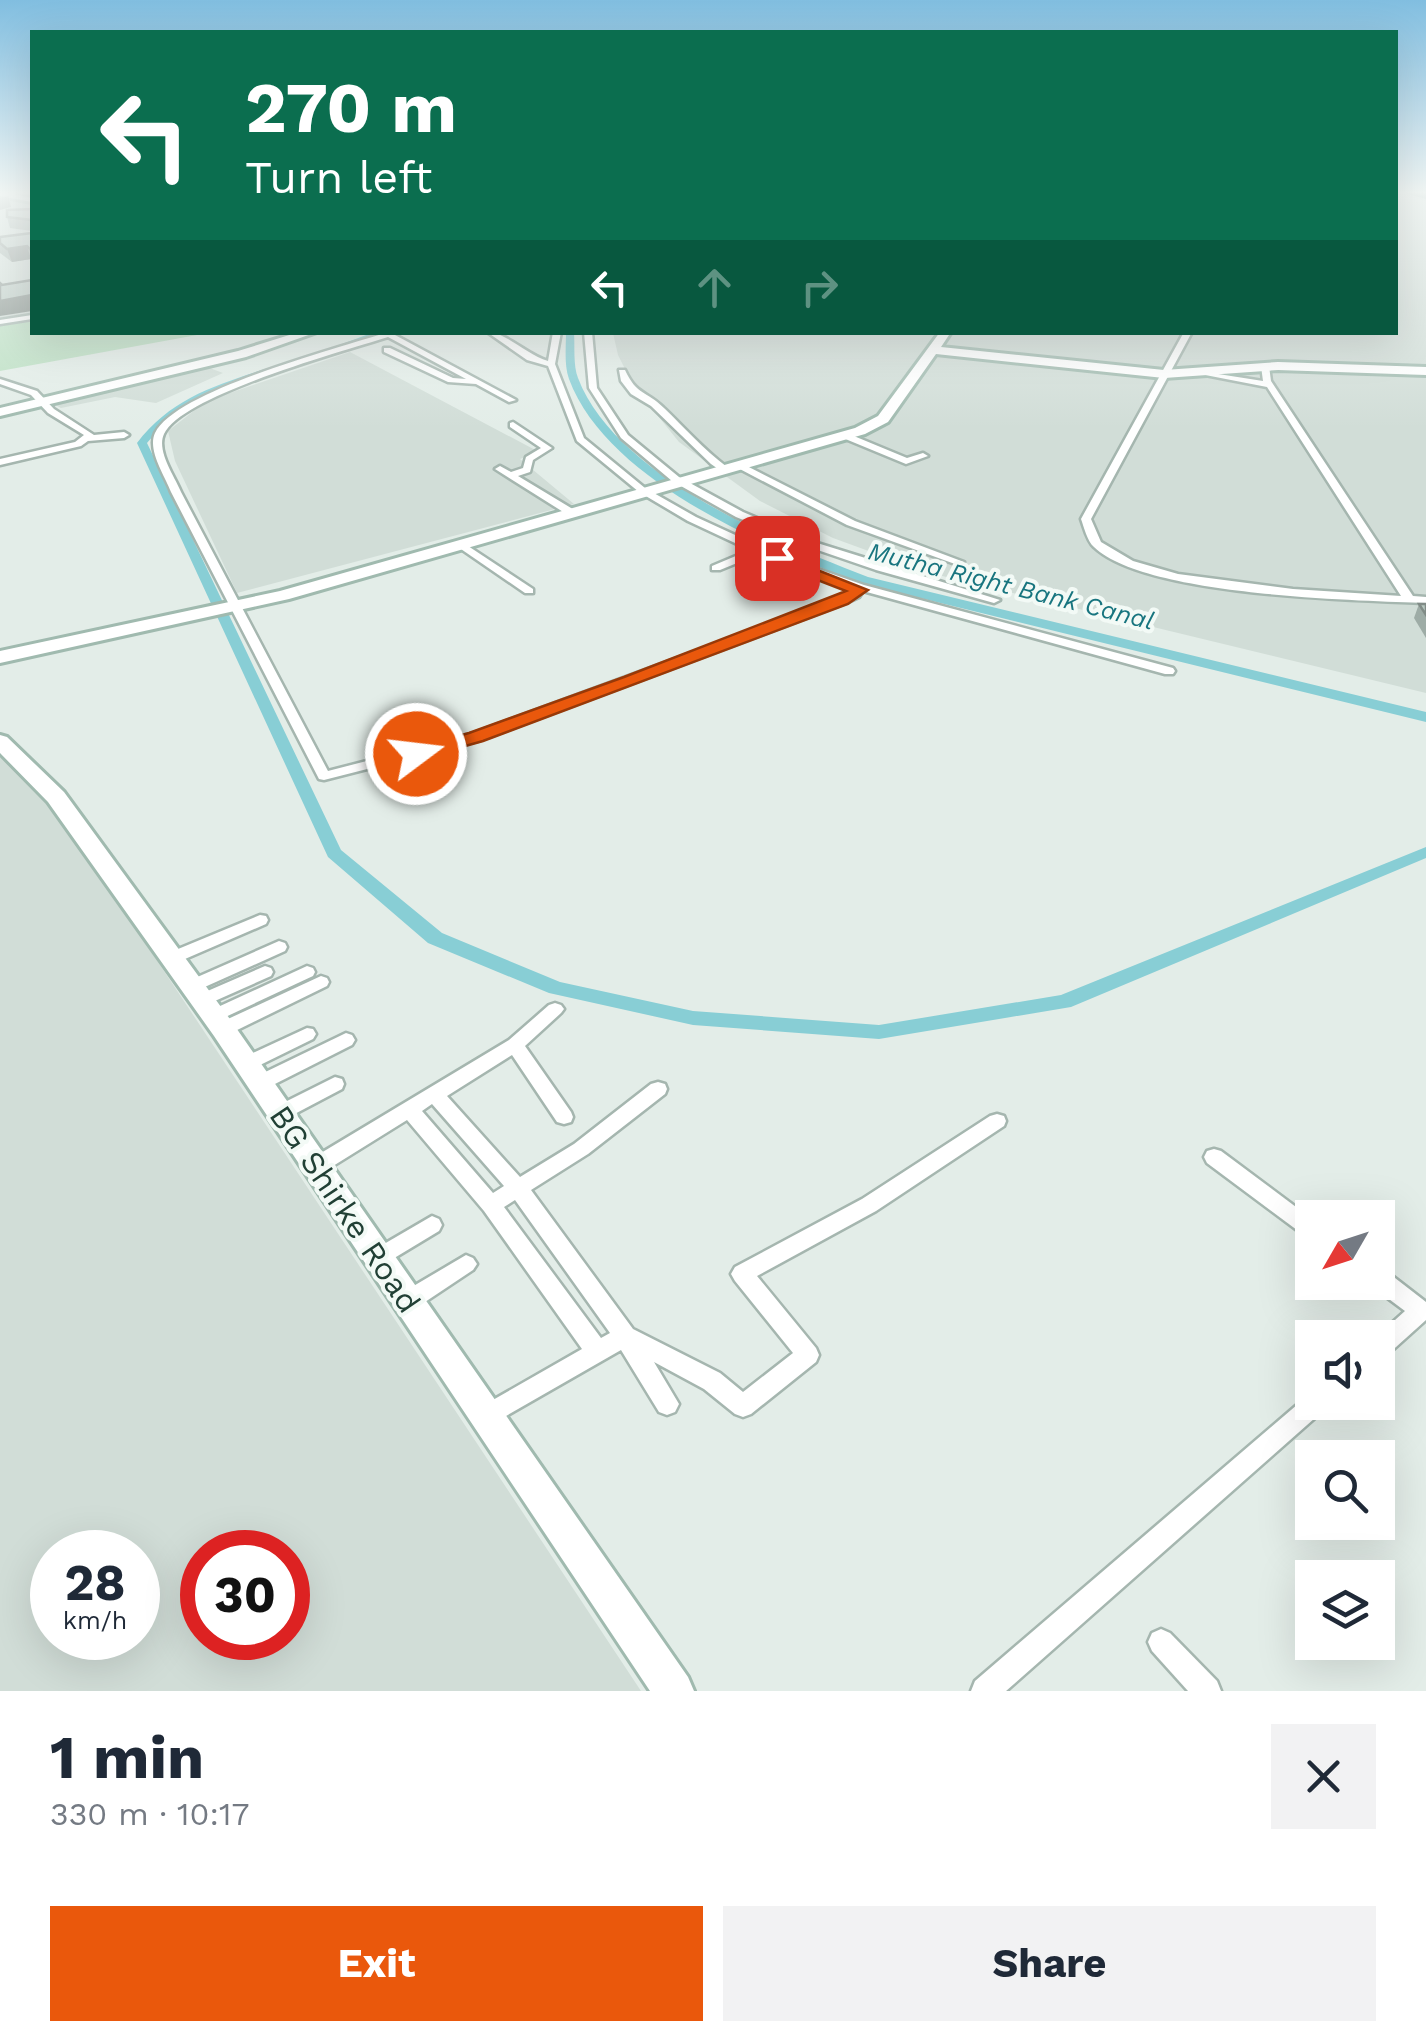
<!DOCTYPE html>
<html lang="en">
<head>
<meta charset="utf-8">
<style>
	body { margin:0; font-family:"Work Sans",sans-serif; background:#f2f2f3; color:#1f2937; height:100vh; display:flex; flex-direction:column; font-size:38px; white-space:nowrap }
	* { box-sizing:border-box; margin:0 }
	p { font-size:32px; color:#747a83 }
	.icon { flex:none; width:55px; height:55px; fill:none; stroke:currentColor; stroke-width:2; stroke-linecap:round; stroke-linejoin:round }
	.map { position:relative; height:1691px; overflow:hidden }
	.drawer { display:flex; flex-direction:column; background:#fff; flex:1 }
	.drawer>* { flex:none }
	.hud { position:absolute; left:30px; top:30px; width:1368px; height:305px; border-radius:0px; box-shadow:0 10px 40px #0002; background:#0b6e4f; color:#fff; overflow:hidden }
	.needle { width:65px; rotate:231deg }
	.fabs { position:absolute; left:1295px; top:1200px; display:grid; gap:20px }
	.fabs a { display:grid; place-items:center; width:100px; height:100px; border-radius:0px; background:#fff; box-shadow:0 10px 40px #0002; font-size:50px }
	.speed { position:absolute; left:30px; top:1530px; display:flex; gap:20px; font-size:50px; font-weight:700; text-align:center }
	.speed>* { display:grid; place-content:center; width:130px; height:130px; border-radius:50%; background:#fff; box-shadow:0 10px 40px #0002; line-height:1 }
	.speed small { font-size:25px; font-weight:400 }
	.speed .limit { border:15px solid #d22; background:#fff; color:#111 }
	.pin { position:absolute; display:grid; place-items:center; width:85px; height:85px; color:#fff; margin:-42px; border-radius:20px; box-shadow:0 5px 15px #0006 }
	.me { position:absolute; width:110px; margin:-55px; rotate:75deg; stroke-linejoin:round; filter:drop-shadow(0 0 8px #0008) }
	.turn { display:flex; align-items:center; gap:35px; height:210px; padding:0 50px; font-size:45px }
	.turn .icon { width:130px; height:130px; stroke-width:2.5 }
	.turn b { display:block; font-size:70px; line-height:85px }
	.lanes { display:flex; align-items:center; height:95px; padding:0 50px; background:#0003; justify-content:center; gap:50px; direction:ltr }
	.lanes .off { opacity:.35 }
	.round { display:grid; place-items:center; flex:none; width:105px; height:105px; border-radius:0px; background:#f2f2f3 }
	.head { display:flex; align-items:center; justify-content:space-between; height:170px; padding:0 50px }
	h1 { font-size:60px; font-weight:700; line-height:75px }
	.button { display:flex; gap:20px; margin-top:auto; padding:20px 50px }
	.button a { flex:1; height:115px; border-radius:0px; background:#ea580c; color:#fff; font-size:40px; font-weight:700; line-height:115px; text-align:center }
	.button a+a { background:#f2f2f3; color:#1f2937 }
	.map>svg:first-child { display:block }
	.built { fill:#d1ddd7; fill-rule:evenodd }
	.green { fill:#bbdfc2 }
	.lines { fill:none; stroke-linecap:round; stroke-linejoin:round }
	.canal { fill:#88ced5; fill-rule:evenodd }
	.street-casing { stroke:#a5b6af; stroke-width:5 }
	.secondary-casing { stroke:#a0baaf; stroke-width:6 }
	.highway-casing { stroke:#c1cac6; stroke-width:4 }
	.street { fill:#fff; fill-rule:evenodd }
	.secondary { fill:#fff; fill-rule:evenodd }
	.highway { fill:#2c6d5b; fill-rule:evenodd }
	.wall { fill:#9eaca6 }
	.shaded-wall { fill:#818c87 }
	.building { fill:#b8c8c1; stroke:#818c87; stroke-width:2.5 }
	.route { fill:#ea580c; stroke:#983908; stroke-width:2.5 }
	.labels { text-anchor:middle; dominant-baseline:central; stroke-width:8; stroke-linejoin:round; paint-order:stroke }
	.far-water-label { font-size:25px; font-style:italic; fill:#18757f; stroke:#f3faf6 }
	.near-street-label { font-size:32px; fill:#214035; stroke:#f3faf6 }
</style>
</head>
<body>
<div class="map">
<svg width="1426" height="1691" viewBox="0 0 1426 1691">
	<rect width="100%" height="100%" fill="#e3ede8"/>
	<!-- built -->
	<g class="built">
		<polygon points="1395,191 1426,199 1426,693 926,572 833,538 760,501 679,442 633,385 618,355 613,333 1395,332"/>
		<polygon points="0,199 32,204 32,317 0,322"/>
		<polygon points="350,352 539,452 520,459 574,504 237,593 175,461 168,431 200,406 224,395"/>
		<polygon points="207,367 223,373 156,403 115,397 61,408 52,403"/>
		<path d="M0 749 50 803 113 894 641 1691H0ZM52 1552H138V1638H52ZM202 1552H288V1638H202Z"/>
	</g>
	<!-- green -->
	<polygon class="green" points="32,318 32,332 208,333 0,371 0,324"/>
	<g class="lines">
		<!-- canal -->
		<g class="canal">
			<polygon points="374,332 388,332 332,353 324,351"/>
			<path d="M566 332H574C575 347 573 365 578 378 615 476 777 542 868 577L1426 712V722L859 583C765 546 607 481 569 379 564 365 566 347 566 332Z"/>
			<path d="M268 368 276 370C263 377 246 381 231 386 197 398 170 415 147 443L341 850 442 933 560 982 693 1011 879 1025 1061 995 1426 847V858L1071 1007 879 1039 693 1025 549 993 428 943 328 857 137 443C171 398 216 385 268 368Z"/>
		</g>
		<!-- street casing -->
		<g class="street-casing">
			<g id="street">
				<polygon points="32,315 32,319 0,324 0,320"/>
				<path d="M388 332H400L395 335 516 400 509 402 476 384 448 382 384 352V348H390L453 378 466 379 388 337C344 351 182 395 164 434 156 451 175 477 181 492L328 771 471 734 838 599 851 593 853 588 759 554 720 570H712V566L750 550 688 521 639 492 577 441 548 366 527 360 487 332C506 332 527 355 548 361L553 332H561L555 364 584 438 645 488 696 517 781 556 864 585 1173 668 1175 671 1173 674H1165L863 591 859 597 846 603 481 740 324 780 319 779 171 492C165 476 147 450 155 433 176 390 340 348 388 332Z"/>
				<polygon points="584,332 592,332 597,388 628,435 679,477 743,512 814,542 1000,600 994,603 876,570 806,546 736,517 672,481 621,438 589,388"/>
				<path d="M1184 332H1192L1091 519 1101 542 1133 561 1178 574 1293 589 1401 596 1267 387 1195 373 1199 371 1263 381 1261 366 1265 364 1269 366 1271 381 1413 596 1426 597V603C1353 600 1145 596 1094 547 1087 541 1084 527 1081 519Z"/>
				<path d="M619 370H625C637 396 646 390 664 408 685 428 703 449 727 467V471H721L711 464 651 406 631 394 621 381Z"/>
				<polygon points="0,379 37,391 54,409 94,435 124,432 129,435 124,438 88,441 81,446 0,465 0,459 75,442 84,435 48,413 31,395 0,384"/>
				<polygon points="513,422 552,448 533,460 530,472 518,476 576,511 576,515 568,515 495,469 500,466 511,472 523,468 526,457 541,448 510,427 510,423"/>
				<polygon points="843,434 849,434 907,458 923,453 928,456 906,464 843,438"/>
				<polygon points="739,462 855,521 964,562 955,564 847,525 736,467 734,465"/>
				<polygon points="462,542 533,589 533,593 525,593 458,547 457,545"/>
				<polygon points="260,915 266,916 268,920 266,924 178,962 166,962 164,958 166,954"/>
				<polygon points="279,941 285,943 287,947 285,951 198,990 186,990 183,986 186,982"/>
				<polygon points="265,966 271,968 273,972 271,976 208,1004 196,1004 193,1000 196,996"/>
				<polygon points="307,966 313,968 315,972 313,976 219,1020 207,1020 204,1016 207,1012"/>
				<polygon points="321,976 327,978 329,982 327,986 229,1034 217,1034 214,1029 217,1024"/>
				<path d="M555 1003 561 1005 564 1009 561 1013 525 1046 571 1112 573 1117 571 1122 564 1124 557 1122 512 1055 447 1096 520 1177 574 1144 651 1084 658 1082 665 1084 667 1089 665 1094 588 1154 531 1190 633 1329 720 1373 743 1392 793 1353 735 1281 731 1274 735 1267 862 1199 990 1116 997 1114 1004 1116 1006 1121 1004 1126 876 1211 757 1276 816 1348 819 1355 816 1362 751 1414 743 1417 735 1414 704 1389 654 1362 679 1404 675 1412 667 1415 659 1412 621 1350 485 1428 477 1425 473 1417 477 1409 582 1349 484 1211 407 1120 325 1171 318 1173 311 1171 308 1165 311 1159 509 1040 549 1005ZM432 1104 504 1186 493 1193 422 1111ZM515 1200 610 1333 601 1338 504 1207Z"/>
				<polygon points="307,1028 313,1029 316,1034 313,1039 252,1069 246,1071 240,1069 237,1064 240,1059"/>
				<polygon points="346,1033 352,1035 355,1040 352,1045 267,1088 260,1090 253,1088 251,1083 253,1078"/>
				<polygon points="335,1077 342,1079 344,1084 342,1089 287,1118 280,1120 273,1118 271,1113 273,1108"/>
				<polygon points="1214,1149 1221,1151 1312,1219 1312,1238 1305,1236 1207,1163 1204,1157 1207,1151"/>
				<polygon points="432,1216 439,1219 442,1225 439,1231 386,1263 379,1266 372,1263 369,1257 372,1251"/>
				<polygon points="466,1255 473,1258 477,1264 473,1270 416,1308 408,1311 400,1308 397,1301 400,1294"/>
				<polygon points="1378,1269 1386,1271 1426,1302 1426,1320 1386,1356 1378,1359 1378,1338 1375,1338 1405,1311 1370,1285 1370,1282 1378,1282"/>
				<polygon points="1312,1392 1312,1402 1327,1402 1324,1410 1006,1691 971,1691 975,1681"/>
				<polygon points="1161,1629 1170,1633 1217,1681 1221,1691 1188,1691 1152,1651 1148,1642 1152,1633"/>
			</g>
		</g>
		<!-- secondary casing -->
		<g class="secondary-casing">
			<g id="secondary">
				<polygon points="0,191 32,198 32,202 0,196"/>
				<polygon points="299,332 317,332 246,357 0,416 0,408 238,351"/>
				<polygon points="940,332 951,332 941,347 1164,370 1278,362 1426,367 1426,375 1278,370 1164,378 936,354 888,422 865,434 289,599 0,663 0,651 280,591 855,428 878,416"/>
				<polygon points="0,735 7,737 64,792 232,1022 688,1677 694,1691 650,1691 214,1036 48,802 0,753"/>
			</g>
		</g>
		<!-- highway casing -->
		<g class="highway-casing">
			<polygon id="highway" points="1403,191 1426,193 1426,199 1404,193"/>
		</g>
		<!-- street -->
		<use href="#street" class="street"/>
		<!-- secondary -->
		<use href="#secondary" class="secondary"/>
		<!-- highway -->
		<use href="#highway" class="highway"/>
	</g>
	<!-- wall -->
	<g class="wall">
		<polygon points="32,209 32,231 10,228 7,217"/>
		<polygon points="32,233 32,261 31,259 12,262 0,253 0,237"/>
		<polygon points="1419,604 1426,604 1426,638 1414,618"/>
	</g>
	<!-- shaded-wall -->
	<g class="shaded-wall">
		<polygon points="8,196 11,207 0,210 0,198"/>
		<polygon points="27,246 31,259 12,262 7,249"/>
		<polygon points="32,295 32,311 0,316 0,301"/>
	</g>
	<!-- building -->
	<g class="building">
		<polygon points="32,209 32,220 7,217 7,210"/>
		<polygon points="32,233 32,251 27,246 7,249 0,243 0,237"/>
		<polygon points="32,280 32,295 0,301 0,283 2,285"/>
		<polygon points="1419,604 1426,604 1426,615"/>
	</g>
	<!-- sky -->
	<linearGradient id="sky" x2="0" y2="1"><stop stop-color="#81bee0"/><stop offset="0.45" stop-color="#f2f7f5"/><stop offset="1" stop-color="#f2f7f5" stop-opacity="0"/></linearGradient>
	<rect width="1426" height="428" fill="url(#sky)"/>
	<!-- route -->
	<polygon class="route" points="777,554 868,590 848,604 483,741 416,760 406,754 409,749 469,733 624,677 846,591 771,562 769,558"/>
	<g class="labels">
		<!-- far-water labels -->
		<g class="far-water-label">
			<text transform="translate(1011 586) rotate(14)">Mutha Right Bank Canal</text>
		</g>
		<!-- near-street labels -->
		<g class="near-street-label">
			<text transform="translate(345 1209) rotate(56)">BG Shirke Road</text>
		</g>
	</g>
</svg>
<div class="fabs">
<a><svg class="needle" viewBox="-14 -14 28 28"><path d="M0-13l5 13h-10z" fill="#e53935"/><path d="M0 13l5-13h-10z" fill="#747a83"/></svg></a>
<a><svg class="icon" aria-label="sound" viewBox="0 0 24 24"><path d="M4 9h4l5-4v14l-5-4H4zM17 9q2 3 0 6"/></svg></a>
<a><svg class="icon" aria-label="search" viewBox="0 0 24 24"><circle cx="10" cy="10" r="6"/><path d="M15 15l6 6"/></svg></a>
<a><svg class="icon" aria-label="layers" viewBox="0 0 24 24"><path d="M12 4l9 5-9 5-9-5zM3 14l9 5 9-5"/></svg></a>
</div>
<div class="speed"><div>28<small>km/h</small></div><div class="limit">30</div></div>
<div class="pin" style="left:777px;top:558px;background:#d93025"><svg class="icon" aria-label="arrive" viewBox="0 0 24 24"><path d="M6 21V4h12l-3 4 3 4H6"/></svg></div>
<svg class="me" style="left:416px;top:754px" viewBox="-20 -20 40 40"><circle r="17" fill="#ea580c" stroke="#fff" stroke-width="3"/><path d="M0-11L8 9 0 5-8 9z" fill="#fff"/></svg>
<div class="hud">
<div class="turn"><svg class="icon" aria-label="left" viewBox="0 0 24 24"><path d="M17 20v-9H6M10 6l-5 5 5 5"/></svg><div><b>270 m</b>Turn left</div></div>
<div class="lanes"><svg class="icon" aria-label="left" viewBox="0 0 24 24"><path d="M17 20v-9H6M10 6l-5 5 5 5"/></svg><svg class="icon off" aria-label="ahead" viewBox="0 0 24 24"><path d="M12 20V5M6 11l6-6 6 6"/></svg><svg class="icon off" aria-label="right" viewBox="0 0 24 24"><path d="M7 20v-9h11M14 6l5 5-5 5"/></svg></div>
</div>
</div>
<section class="drawer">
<div class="head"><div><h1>1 min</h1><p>330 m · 10:17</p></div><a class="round"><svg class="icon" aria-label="close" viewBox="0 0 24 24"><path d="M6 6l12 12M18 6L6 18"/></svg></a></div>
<div class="button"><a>Exit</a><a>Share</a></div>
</section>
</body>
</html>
